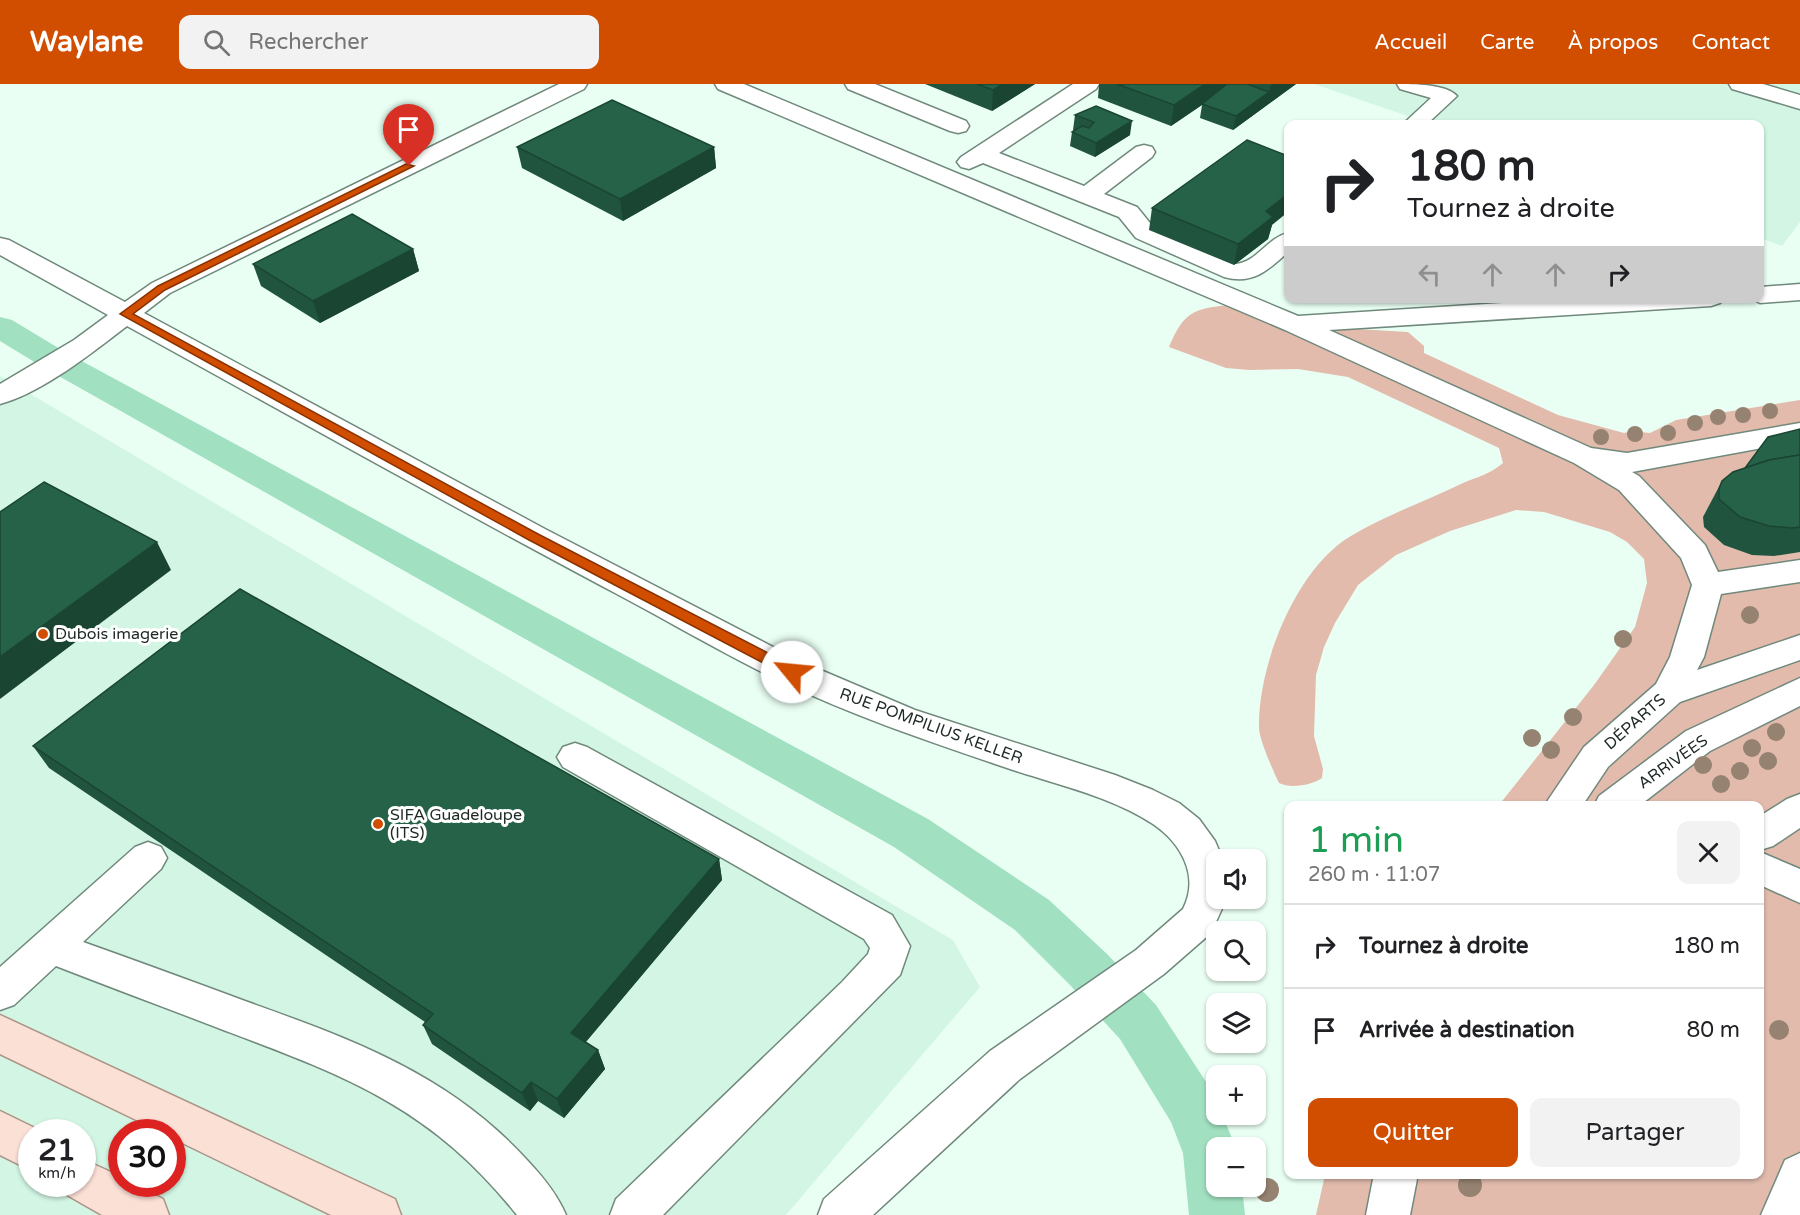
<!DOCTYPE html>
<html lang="fr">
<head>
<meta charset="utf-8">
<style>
	body { margin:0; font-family:"Varela Round",sans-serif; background:#f2f2f2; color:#202124; height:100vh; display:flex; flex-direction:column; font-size:22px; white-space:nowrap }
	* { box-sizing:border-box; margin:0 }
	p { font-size:20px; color:#757577 }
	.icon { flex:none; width:33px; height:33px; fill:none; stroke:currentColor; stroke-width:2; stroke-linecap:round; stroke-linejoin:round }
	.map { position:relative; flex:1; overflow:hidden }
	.panel { position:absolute; left:1284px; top:717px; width:480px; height:378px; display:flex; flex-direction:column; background:#fff; border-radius:12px; box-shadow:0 2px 4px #0004 }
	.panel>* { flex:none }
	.hud { position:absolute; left:1284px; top:36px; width:480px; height:183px; border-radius:12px; box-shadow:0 2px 4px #0004; background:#fff; color:#202124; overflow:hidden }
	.controls { position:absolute; left:1206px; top:765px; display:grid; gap:12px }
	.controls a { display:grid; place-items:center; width:60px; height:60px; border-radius:12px; background:#fff; box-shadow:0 2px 4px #0004; font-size:30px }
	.speed { position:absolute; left:18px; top:1035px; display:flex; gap:12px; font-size:30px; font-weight:700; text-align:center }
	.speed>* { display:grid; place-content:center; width:78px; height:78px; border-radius:50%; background:#fff; box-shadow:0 2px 4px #0004; line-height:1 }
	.speed small { font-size:15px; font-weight:400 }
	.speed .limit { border:9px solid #d22; background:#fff; color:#111 }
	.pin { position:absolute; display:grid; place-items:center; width:51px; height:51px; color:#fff; margin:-62px -26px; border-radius:50% 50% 50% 0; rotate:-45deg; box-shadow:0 0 6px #0007 }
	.pin .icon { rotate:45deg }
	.me { position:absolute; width:66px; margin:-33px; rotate:298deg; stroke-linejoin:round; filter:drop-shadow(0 0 4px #0008) }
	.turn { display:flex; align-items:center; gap:21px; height:126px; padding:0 24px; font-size:27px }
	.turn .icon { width:78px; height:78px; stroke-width:2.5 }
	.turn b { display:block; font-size:42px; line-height:51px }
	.lanes { display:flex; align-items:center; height:57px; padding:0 24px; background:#0003; justify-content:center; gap:30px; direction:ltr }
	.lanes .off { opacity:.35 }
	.round { display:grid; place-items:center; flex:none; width:63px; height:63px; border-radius:12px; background:#f2f2f2 }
	.summary { display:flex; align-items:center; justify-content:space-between; height:102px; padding:0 24px }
	h1 { font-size:36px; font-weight:600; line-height:45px; color:#1e9e55 }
	.cta { display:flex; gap:12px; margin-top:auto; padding:12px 24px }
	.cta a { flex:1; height:69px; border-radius:12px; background:#d14d00; color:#fff; font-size:24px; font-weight:600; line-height:69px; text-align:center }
	.cta a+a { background:#f2f2f2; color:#202124 }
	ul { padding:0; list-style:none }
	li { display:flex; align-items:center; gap:18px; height:84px; padding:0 24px; border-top:2px solid #e0e0e0 }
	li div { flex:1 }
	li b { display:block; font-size:22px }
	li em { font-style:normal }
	header { display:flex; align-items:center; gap:36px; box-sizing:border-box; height:84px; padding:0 30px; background:#d14d00; color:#fff }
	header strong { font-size:28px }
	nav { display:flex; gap:33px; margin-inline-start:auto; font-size:21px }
	.search { width:420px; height:54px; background:#f2f2f2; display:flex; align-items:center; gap:15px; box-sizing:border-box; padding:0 21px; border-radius:12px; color:#757577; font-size:22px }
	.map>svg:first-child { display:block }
	.built { fill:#d3f6e4; fill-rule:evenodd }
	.green { fill:#e2bbad }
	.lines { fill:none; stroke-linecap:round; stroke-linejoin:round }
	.canal { fill:#a1e0c0; fill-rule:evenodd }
	.minor-casing { stroke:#70897c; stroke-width:3 }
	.major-casing { stroke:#ac9386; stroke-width:3 }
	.minor { fill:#fff; fill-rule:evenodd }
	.major { fill:#fbe0d6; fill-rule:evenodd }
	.tree { fill:#958270 }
	.wall { fill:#20543e }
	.shaded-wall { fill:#1a4532 }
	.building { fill:#256248; stroke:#1a4532; stroke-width:1.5 }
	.route { fill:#d14d00; stroke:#883200; stroke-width:1.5 }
	.poi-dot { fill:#d14d00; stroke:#fff; stroke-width:2 }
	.labels { text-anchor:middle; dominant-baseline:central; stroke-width:6; stroke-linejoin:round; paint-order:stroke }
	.poi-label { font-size:16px; fill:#1e2923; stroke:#fff; text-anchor:start }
	.street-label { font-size:16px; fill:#1e2923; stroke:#fff }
</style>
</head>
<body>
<header>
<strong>Waylane</strong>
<div class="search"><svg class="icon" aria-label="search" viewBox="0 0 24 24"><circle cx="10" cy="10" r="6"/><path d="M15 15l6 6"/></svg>Rechercher</div>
<nav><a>Accueil</a><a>Carte</a><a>À propos</a><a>Contact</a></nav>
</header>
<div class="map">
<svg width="1800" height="1131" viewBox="0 0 1800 1131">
	<rect width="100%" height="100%" fill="#e9fff3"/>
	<!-- built -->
	<g class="built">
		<polygon points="1314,0 1800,0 1800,138 1782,162 1760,154 1760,40 1431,40"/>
		<path d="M0 292 953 856 980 903 786 1131H0ZM32 1048H82V1100H32ZM122 1048H172V1100H122Z"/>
	</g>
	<!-- green -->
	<path class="green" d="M1229 221 1357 245 1408 248 1424 262V269L1558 331 1624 349 1632 347 1650 349 1676 336 1800 316V1131H1316L1325 1091 1760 1090V722L1499 721 1594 601 1635 543 1647 499 1644 475 1627 458 1610 448 1544 428 1516 426 1450 447 1396 471 1358 501 1335 539 1324 563 1316 591 1314 652 1323 685 1322 694C1312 701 1291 705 1279 699 1273 686 1259 656 1259 643 1258 581 1296 484 1351 452 1384 432 1428 416 1463 399 1480 392 1488 391 1503 379L1499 364 1348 293 1298 285 1249 286 1226 284 1169 263C1184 228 1192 225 1229 221Z"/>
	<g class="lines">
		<!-- canal -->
		<polygon class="canal" points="0,233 12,236 65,268 928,735 1049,816 1107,870 1156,921 1210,1004 1216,1018 1216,1030 1222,1030 1236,1064 1216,1064 1216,1102 1242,1102 1245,1131 1189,1131 1183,1069 1171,1038 1120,955 1071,902 1015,846 894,763 41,282 0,257"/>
		<!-- minor casing -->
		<g class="minor-casing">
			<g id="minor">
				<path d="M559 0H587L584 5 170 209 144 229 545 445 804 579 915 626 1115 691 1153 706 1179 719 1199 735 1215 757 1223 776H1216V814H1225V818L1211 849 1164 890 1020 995 873 1131H818L824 1115 990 967 1136 866 1183 825C1200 792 1181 759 1153 740 1112 713 1059 701 1013 686 934 659 855 633 780 597 724 570 670 538 615 509 451 422 289 331 127 242 93 268 42 309 0 320V300L74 256 108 231 0 171V154L9 156 125 218 152 199Z"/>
				<polygon points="715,0 744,0 1298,232 1579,214 1724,214 1720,219 1711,222 1329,246 1591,364 1627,369 1800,339 1800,357 1632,388 1639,392 1705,461 1718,488 1800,476 1800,498 1721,510 1704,573 1697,586 1800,551 1800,576 1680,618 1608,683 1582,722 1544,722 1584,663 1656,600 1670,573 1692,501 1681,474 1619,406 1574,379 1285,246 718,5"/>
				<polygon points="845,0 875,0 966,37 969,42 966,47 958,49 950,47 848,5"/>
				<path d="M1073 0H1099L1096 5 999 69 1084 102 1136 63 1144 61 1152 63 1155 68 1152 73 1104 110 1137 123 1154 144 1236 180C1257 178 1267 154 1288 149V168C1268 186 1254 201 1224 193L1136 154 1119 133 983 79 969 85 961 83 957 78 961 73Z"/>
				<path d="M1397 0C1414 0 1446 0 1457 12L1427 40H1403L1431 14 1400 5Z"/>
				<polygon points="1729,0 1763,0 1800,11 1800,25 1732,5"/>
				<polygon points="1800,200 1800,216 1760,219 1750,214 1760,214 1760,203"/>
				<polygon points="1800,594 1800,622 1710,667 1639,722 1594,722 1599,712 1686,647"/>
				<polygon points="575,659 587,663 892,831 910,862 900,891 663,1131 610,1131 616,1115 842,898 868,870 870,864 864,855 563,683 557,673 563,663"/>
				<polygon points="1800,710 1800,744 1773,762 1760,766 1760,732 1787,715"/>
				<path d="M148 758 161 763 167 774 161 785 83 858C137 877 191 897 245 917 351 955 449 990 527 1076 543 1093 557 1110 566 1131H517C432 1024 348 993 226 947 169 925 112 904 56 882L14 921 0 926V883L135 763Z"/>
				<polygon points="1760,768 1800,785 1800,819 1760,801"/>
				<polygon points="1800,1069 1800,1131 1761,1131 1785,1076"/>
				<polygon points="1374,1090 1418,1090 1410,1131 1366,1131"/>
			</g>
		</g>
		<!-- major casing -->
		<g class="major-casing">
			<g id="major">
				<polygon points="0,931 395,1115 401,1131 331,1131 172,1054 172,1048 161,1048 0,970"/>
				<polygon points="0,1027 43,1048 32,1048 32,1087 0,1071"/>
				<polygon points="82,1075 122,1093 122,1100 133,1100 163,1115 169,1131 102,1131 67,1111 62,1100 82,1100"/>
			</g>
		</g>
		<!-- minor -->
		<use href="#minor" class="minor"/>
		<!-- major -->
		<use href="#major" class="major"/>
	</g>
	<!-- trees -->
	<g class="tree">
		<circle cx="1770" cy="327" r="8"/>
		<circle cx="1743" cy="331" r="8"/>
		<circle cx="1718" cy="333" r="8"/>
		<circle cx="1695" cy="339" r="8"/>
		<circle cx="1668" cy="349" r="8"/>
		<circle cx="1635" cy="350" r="8"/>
		<circle cx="1601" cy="353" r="8"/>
		<circle cx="1750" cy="531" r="9"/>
		<circle cx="1623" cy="555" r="9"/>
		<circle cx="1573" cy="633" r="9"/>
		<circle cx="1776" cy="648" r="9"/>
		<circle cx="1532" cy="654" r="9"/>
		<circle cx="1752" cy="664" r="9"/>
		<circle cx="1551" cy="666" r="9"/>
		<circle cx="1768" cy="677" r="9"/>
		<circle cx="1703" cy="681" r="9"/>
		<circle cx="1740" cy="687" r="9"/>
		<circle cx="1721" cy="700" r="9"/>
		<circle cx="1779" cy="946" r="10"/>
		<circle cx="1470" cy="1101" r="12"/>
		<circle cx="1267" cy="1106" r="12"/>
	</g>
	<!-- wall -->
	<g class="wall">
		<polygon points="925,0 1035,0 992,27"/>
		<polygon points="1099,0 1296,0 1233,46 1200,34 1202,21 1171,42 1098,14"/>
		<polygon points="1075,31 1130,51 1095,73 1070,62 1072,48 1074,46 1073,46"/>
		<polygon points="517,63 714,63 716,84 623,137 522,84"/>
		<polygon points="1152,124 1272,141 1268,155 1234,181 1149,146"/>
		<polygon points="413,165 419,187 320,239 261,202 253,180"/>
		<polygon points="1800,345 1800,468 1774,472 1752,471 1724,461 1704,443 1703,433 1722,397 1745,384"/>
		<polygon points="33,662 719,775 722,796 586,958 598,966 605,985 564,1034 538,1017 530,1027 432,960 423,941 425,938 49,684"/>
	</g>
	<!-- shaded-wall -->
	<g class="shaded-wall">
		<polygon points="1003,0 1035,0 992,27 993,6"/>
		<polygon points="1205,0 1228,0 1228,3 1171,42 1174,21"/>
		<polygon points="1273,0 1296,0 1233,46 1236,32 1269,8 1270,2"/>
		<polygon points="1132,37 1130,51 1095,73 1096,59"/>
		<polygon points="714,63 716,84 623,137 620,115"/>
		<polygon points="1288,110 1288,128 1272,141 1268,155 1234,181 1238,160 1266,127"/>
		<polygon points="413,165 419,187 320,239 313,217"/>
		<polygon points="157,458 171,486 0,615 0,573"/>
		<polygon points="719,775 722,796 577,968 571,949"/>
		<polygon points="598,966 605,985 564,1034 557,1015"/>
		<polygon points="531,998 538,1017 530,1027 522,1009"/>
	</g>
	<!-- building -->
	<g class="building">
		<polygon points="977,0 1003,0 993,6"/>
		<polygon points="1117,0 1205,0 1174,21"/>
		<polygon points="1227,0 1247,0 1269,8 1236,32 1202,20"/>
		<polygon points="612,16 714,63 620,115 517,63"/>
		<polygon points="1096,22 1132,37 1096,59 1072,48 1082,42 1089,44 1094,38 1075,31"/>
		<polygon points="1247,56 1288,72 1288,110 1266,127 1273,133 1238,160 1152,124"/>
		<polygon points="352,130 413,165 313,217 253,180"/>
		<polygon points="1800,345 1800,371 1769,376 1745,384 1768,353"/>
		<polygon points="1800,371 1800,443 1792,444 1769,442 1740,433 1719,415 1719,405 1722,397 1733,388 1769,376"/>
		<polygon points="44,398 157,458 0,573 0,428"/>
		<polygon points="240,505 719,775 571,949 598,966 557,1015 531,998 522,1009 423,941 433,930 33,662"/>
	</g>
	<!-- route -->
	<polygon class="route" points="406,80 414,82 165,206 133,230 538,450 797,584 799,588 797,592 788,592 529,456 120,230 158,202"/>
	<!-- markers -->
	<g class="poi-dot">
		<circle cx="43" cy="550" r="6"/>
		<circle cx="378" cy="740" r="6"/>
	</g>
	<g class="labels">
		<!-- poi labels -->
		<g class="poi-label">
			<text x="55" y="550">Dubois imagerie</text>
			<text x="390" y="731">SIFA Guadeloupe<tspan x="390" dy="18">(ITS)</tspan></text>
		</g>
		<!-- street labels -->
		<g class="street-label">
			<text transform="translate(1635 638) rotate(-41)">DÉPARTS</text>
			<text transform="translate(931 642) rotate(20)">RUE POMPILIUS KELLER</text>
			<text transform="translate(1673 678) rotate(-35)">ARRIVÉES</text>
		</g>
	</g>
</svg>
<div class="controls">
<a><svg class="icon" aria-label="sound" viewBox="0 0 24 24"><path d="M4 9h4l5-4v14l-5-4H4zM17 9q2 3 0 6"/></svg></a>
<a><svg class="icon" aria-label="search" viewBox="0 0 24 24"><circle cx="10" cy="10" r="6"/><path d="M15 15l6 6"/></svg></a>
<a><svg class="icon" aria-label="layers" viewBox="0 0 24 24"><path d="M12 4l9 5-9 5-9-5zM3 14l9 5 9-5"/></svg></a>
<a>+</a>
<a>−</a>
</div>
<div class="speed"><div>21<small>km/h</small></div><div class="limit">30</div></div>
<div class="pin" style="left:409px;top:82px;background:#d93025"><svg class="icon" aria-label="arrive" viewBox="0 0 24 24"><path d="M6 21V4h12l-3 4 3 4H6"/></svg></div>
<svg class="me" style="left:792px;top:588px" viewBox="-20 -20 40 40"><circle r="19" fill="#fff"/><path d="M0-13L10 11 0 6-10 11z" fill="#d14d00"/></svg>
<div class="hud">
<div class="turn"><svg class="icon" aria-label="right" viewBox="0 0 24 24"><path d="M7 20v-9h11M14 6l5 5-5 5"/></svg><div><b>180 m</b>Tournez à droite</div></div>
<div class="lanes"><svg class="icon off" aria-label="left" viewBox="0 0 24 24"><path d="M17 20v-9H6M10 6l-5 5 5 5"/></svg><svg class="icon off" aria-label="ahead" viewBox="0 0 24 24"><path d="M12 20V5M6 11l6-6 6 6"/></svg><svg class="icon off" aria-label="ahead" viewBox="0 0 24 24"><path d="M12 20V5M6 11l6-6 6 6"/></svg><svg class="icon" aria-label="right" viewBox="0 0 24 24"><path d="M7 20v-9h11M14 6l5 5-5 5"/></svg></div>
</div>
<section class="panel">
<div class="summary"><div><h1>1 min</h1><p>260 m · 11:07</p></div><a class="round"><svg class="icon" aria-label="close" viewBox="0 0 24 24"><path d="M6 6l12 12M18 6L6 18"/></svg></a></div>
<ul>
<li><svg class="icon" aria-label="right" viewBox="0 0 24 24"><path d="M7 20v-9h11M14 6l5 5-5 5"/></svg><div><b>Tournez à droite</b></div><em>180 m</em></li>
<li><svg class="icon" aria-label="arrive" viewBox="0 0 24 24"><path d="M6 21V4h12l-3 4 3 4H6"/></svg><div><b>Arrivée à destination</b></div><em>80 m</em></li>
</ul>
<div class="cta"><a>Quitter</a><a>Partager</a></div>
</section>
</div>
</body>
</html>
